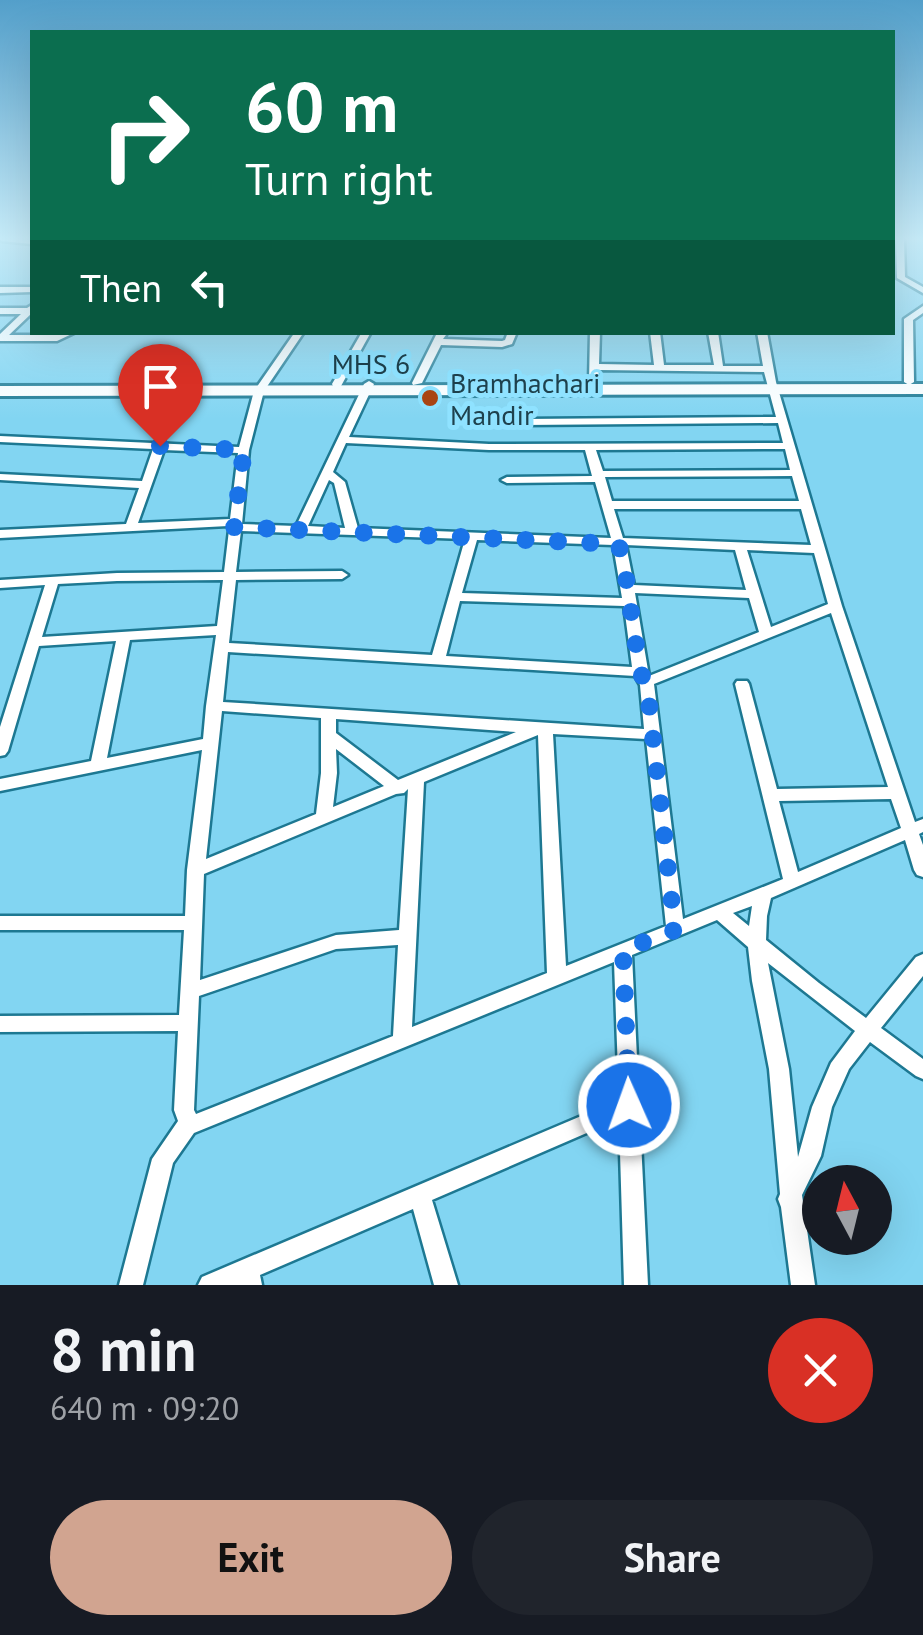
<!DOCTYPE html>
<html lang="en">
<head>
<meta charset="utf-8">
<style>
	body { margin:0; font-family:"PT Sans",sans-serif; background:#20242c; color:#f1f3f6; height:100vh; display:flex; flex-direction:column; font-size:38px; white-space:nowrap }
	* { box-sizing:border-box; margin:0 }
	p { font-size:32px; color:#9ea1a6 }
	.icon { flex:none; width:55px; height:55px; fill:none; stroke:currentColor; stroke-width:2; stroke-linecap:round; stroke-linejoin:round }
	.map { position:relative; height:1285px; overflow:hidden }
	.panel { display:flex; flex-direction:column; background:#171b24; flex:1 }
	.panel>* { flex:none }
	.hud { position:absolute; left:30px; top:30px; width:865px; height:305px; border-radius:0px; box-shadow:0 10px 40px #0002; background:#0b6e4f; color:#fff; overflow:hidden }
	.needle { width:65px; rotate:353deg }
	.controls { position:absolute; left:802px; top:1165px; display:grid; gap:20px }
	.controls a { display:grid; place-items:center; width:90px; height:90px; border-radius:50%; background:#171b24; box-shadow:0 10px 40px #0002; font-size:50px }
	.pin { position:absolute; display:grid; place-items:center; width:85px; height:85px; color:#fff; margin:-102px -42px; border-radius:50% 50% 50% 0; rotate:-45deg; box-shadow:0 0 10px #0007 }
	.pin .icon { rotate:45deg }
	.me { position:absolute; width:110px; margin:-55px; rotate:358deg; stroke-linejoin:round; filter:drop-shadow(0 0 8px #0008) }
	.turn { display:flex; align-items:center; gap:35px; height:210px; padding:0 50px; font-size:45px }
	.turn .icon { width:130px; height:130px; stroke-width:2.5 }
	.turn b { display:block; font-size:70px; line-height:85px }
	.then { display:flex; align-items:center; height:95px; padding:0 50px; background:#0003; gap:20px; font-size:38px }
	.round { display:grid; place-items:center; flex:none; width:105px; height:105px; border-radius:52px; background:#20242c }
	.headline { display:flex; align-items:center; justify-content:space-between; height:170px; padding:0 50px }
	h1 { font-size:60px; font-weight:700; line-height:75px }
	.button { display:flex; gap:20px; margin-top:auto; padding:20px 50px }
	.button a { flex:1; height:115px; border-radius:60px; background:#d1a490; color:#111; font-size:40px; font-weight:700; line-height:115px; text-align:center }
	.button a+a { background:#20242c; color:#f1f3f6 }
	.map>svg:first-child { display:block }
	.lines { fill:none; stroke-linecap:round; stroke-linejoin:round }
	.minor-casing { stroke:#1d7892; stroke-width:5 }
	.primary-casing { stroke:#1d7892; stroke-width:6 }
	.minor { fill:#fff; fill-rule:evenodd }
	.primary { fill:#fff; fill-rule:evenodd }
	.route { stroke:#1a73e8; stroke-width:18; stroke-dasharray:0 32.4 }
	.poi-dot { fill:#a94413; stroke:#8fe2ff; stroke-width:4 }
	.labels { text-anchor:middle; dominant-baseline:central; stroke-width:10; stroke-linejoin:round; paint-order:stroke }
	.far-street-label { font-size:28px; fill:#1e414d; stroke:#8fe2ff }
	.far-poi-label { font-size:28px; fill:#1e414d; stroke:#8fe2ff; text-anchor:start }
</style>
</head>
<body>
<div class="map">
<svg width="923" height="1285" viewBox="0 0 923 1285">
	<rect width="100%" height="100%" fill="#82d5f2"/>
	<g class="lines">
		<!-- minor casing -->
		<g class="minor-casing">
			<g id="minor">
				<polygon points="0,239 32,240 32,244 2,241"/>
				<polygon points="896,239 904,239 905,277 923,287 923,293 897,278"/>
				<polygon points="0,287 32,287 32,292 0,293"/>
				<polygon points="32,305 32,313 9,335 56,335 63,332 76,332 57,341 0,341 0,334 21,314 0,314 0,308 27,308"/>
				<polygon points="923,306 923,313 913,320 914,382 909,385 904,382 904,319"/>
				<path d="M295 332H304L264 391 249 450 242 524 296 526 364 384 369 381 374 384 349 437 489 444 783 443 778 423 523 425 518 422 523 419 776 417 764 372 599 370 598 385 589 383 590 332H600L599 364 654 365 650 332H660L664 365H714L708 332H718L723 366H763L757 332H767L776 382 842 606 915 822 923 819V832L919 834 923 845V877L917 875 914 870 905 840 771 898 767 916 766 940 819 983 866 1018 916 957 923 954V976L881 1028 923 1059V1079L916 1076 870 1042 849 1069 832 1107 821 1156 802 1195 815 1285H791L781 1207 778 1199 780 1194 769 1069 752 981 748 947 717 920 632 955 648 1285H624L619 1119 432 1200 458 1285H434L413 1209 260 1275 262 1285H198L202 1277 619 1100 614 962 194 1133 173 1163 143 1285H119L152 1159 178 1121 174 1110 178 1031 0 1032V1016L179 1015 184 930H0V916H185L187 870 202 750 0 791V779L91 761 116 641 39 646 8 751 5 755 0 756V727L45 585 0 588V580L117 573 224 572 229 530 228 526 0 538V530L126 524 139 488 0 480V474L142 481 153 449 0 442V436L239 447 254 391ZM346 443 489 450H585L592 476 507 477 501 480 507 483 595 482 611 538 358 528 345 482 333 472ZM785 449 790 470 603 471 596 450ZM164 450 238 453 230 519 138 523ZM792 476 799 501H612L605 477ZM329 480 334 483 345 528 308 526ZM614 509H801L811 545 623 538ZM241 531 465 539 432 655 229 643 236 580 342 579 348 575 342 571 236 572ZM477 540 613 545 622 598 462 593ZM626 545 735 550 746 590 634 585ZM747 550 814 553 828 604 771 627ZM223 580 217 626 42 637 58 584 117 581ZM635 593 749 598 759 632 649 676ZM460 601 624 606 632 667 446 656ZM831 613 888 787 777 789 749 684 747 681H737L735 684 783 879 683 919 654 684ZM216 635 206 706 203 739 107 758 130 640ZM228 652 635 676 640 685 644 729 223 702ZM222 711 321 718V773L316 814 206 859ZM336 719 516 732 398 780 336 733ZM553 734 646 739 666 926 566 966ZM538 735 547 973 412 1027 424 782ZM336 749 384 786 333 807 337 773ZM408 789 399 930 336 935 200 980 204 874 396 794 404 793ZM891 799 901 828 798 872 779 801ZM752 906 749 926 733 913ZM398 945 393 1036 196 1114 194 1110 199 996 336 949ZM768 963 855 1031 831 1063 812 1107 798 1157 789 1069Z"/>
				<polygon points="362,332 371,332 341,386 333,386 332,384"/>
				<polygon points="442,332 446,335 443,339 502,341 505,340 508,332 517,332 512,344 502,347 441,345 422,383 413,385 412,383 436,335"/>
			</g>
		</g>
		<!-- primary casing -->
		<g class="primary-casing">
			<polygon id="primary" points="923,384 923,394 0,396 0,386"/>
		</g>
		<!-- minor -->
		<use href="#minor" class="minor"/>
		<!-- primary -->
		<use href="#primary" class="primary"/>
	</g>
	<!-- sky -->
	<linearGradient id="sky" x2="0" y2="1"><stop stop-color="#539fca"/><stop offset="0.57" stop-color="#c7ecf9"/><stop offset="1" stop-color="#c7ecf9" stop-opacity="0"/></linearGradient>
	<rect width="923" height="419" fill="url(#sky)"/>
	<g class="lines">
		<!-- route -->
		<polyline class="route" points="160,446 244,450 234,527 618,544 623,557 640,672 647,685 675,930 623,950 629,1105"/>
	</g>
	<!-- markers -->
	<circle class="poi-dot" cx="430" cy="398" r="10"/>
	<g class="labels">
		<!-- far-street labels -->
		<g class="far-street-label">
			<text x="371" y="363">MHS 6</text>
		</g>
		<!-- far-poi labels -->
		<g class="far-poi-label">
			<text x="450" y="382">Bramhachari<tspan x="450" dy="32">Mandir</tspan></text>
		</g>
	</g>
</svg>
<div class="controls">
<a><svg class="needle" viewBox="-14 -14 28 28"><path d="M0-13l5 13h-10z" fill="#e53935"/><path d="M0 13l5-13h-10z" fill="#9ea1a6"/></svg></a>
</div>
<div class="pin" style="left:160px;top:446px;background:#d93025"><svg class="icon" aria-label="arrive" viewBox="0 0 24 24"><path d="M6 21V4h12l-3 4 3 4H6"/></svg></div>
<svg class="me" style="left:629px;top:1105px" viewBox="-20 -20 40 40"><circle r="17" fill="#1a73e8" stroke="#fff" stroke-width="3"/><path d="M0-11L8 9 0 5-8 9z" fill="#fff"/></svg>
<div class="hud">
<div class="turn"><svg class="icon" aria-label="right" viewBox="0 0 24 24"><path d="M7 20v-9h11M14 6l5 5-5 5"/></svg><div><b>60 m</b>Turn right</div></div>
<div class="then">Then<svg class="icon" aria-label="left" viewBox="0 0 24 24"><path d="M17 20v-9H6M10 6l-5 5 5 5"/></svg></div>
</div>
</div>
<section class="panel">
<div class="headline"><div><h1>8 min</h1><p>640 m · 09:20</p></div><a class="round" style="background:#d93025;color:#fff"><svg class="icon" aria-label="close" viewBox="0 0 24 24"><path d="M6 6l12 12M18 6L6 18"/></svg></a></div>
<div class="button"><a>Exit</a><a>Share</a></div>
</section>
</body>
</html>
